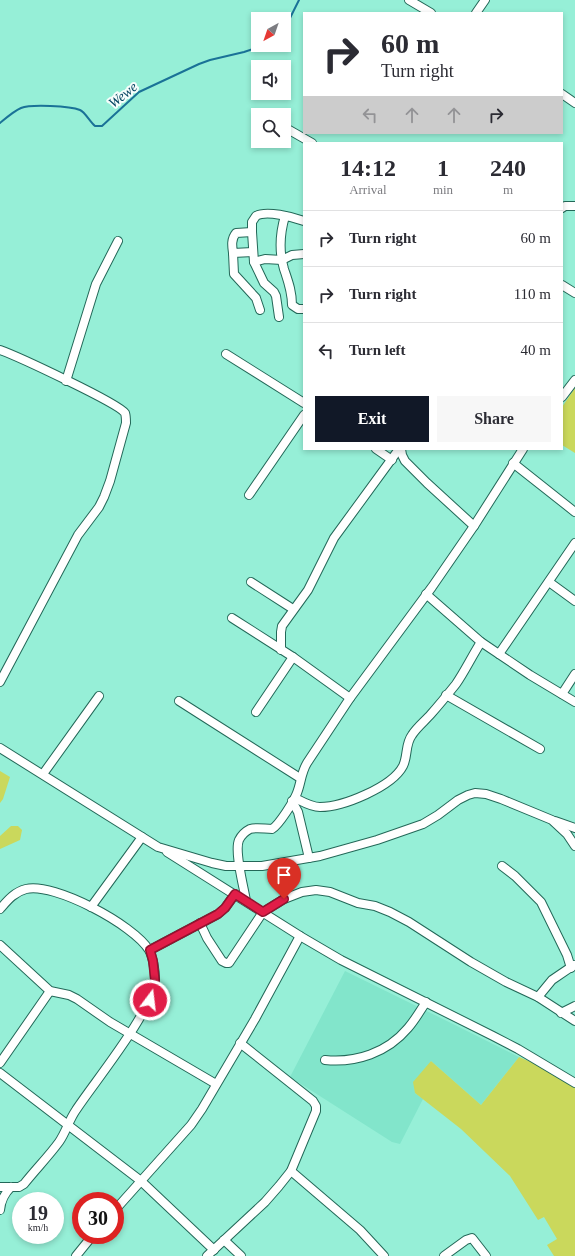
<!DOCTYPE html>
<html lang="en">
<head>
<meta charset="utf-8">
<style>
	body { margin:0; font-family:Georgia,serif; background:#f7f7f7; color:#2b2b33; height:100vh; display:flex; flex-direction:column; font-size:15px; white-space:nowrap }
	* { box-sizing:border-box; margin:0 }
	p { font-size:13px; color:#7c7c81 }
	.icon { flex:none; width:22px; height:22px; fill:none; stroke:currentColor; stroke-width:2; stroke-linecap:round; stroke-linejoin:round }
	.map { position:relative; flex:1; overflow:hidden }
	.details { position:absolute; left:303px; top:142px; width:260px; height:308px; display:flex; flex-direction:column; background:#fff; border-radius:0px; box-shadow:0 2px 6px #0003 }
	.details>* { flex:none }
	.banner { position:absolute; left:303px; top:12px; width:260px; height:122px; border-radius:0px; box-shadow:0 2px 6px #0003; background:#fff; color:#2b2b33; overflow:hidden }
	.needle { width:26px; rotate:220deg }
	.controls { position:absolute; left:251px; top:12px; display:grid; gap:8px }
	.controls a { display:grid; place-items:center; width:40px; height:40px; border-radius:0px; background:#fff; box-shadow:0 2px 6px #0003; font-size:20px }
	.speed { position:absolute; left:12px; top:1192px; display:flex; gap:8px; font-size:20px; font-weight:700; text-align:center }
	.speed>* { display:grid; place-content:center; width:52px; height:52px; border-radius:50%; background:#fff; box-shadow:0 2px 6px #0003; line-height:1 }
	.speed small { font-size:10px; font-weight:400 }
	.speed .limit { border:6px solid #d22; background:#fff; color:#111 }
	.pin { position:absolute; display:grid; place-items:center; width:34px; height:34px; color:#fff; margin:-41px -17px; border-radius:50% 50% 50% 0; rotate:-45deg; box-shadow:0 0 4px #0007 }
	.pin .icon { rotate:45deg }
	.me { position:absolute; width:44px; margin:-22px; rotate:15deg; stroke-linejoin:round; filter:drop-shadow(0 0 3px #0008) }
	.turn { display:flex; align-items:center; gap:14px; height:84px; padding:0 12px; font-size:18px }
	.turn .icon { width:52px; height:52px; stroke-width:2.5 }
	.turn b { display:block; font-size:28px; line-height:34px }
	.lanes { display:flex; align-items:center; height:38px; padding:0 12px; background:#0003; justify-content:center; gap:20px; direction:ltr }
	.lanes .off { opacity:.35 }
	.eta { display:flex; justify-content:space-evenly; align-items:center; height:68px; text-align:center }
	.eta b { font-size:24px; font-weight:700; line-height:28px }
	.primary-button { display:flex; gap:8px; margin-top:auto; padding:8px 12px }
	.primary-button a { flex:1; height:46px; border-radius:0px; background:#111827; color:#fff; font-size:16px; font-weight:700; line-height:46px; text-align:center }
	.primary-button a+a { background:#f7f7f7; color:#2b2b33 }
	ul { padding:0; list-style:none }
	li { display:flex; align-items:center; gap:12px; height:56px; padding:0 12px; border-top:1px solid #e1e1e2 }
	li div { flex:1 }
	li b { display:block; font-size:15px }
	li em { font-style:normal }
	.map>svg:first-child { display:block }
	.built { fill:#82e5cb }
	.green { fill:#cad85c }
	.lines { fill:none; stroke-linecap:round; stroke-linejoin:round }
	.stream { stroke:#1a7297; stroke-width:2 }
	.minor-casing { stroke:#236858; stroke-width:10 }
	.minor { stroke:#fff; stroke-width:8 }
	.route-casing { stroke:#92132f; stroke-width:10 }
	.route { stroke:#e11d48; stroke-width:7 }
	.labels { text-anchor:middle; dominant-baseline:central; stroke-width:4; stroke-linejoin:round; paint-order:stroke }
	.water-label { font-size:14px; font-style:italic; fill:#054562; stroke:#f5fdfb }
</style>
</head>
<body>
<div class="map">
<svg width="575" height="1256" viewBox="0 0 575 1256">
	<rect width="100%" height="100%" fill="#96efd7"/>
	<!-- built -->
	<polygon class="built" points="345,971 453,1024 519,1057 481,1105 431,1061 415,1093 423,1099 400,1144 392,1142 290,1077"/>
	<!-- green -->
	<g class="green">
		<polygon points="575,388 575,453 562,445 562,407"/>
		<polygon points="0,771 10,777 3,799 0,803"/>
		<polygon points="11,826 18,826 22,830 20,840 0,849 0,836"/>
		<polygon points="519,1057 538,1065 575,1087 575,1256 554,1256 547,1245 557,1239 544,1217 538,1220 510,1176 461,1129 415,1093 413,1082 431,1061 481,1105"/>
	</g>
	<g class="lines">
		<!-- stream -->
		<g class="stream">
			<polyline points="284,30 299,0"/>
			<path d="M0 123C6 118 14 111 21 108 31 104 70 106 80 110 85 112 90 122 95 126H102L139 92 199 64 210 60 244 52 265 45"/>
		</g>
		<!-- minor casing -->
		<g class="minor-casing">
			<g id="minor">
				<polyline points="409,0 431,13"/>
				<polyline points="476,13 485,0"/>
				<polyline points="562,94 575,103"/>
				<polyline points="284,127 312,143"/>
				<polyline points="562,208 565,206 575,206"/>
				<path d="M285 216C280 233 279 252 284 269 288 281 292 291 292 305L298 309H304"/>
				<path d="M252 232 236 233C231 239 232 246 233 253L253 252"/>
				<polyline points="233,253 234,274 256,298 260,310"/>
				<polyline points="254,262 265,259 282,260 292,255 304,254"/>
				<polyline points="562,285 575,293"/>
				<path d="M279 317 276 296 274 292 264 283 254 262 252 232V222L256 216C266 210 293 217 304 221"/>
				<path d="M0 350C17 356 118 403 125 413 126 416 126 420 126 423L110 481 104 497 99 507 78 535 0 682"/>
				<polyline points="226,354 304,403"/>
				<polyline points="66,381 96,284 118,241"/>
				<polyline points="562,397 575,380"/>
				<polyline points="376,449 392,460"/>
				<polyline points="401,449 402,455 405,461 427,483 474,526"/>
				<polyline points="513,463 575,512"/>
				<polyline points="249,495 304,415"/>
				<polyline points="251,582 293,609"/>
				<polyline points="549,582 575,601"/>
				<polyline points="426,594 481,642 530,675 575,702"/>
				<polyline points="232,618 293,657 350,698"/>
				<polyline points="281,650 281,632 282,626 308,590 334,538 399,449"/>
				<polyline points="499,654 575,543"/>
				<polyline points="562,694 575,674"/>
				<polyline points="446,695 540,749"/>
				<polyline points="179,701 300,778"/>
				<polyline points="256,712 293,657"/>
				<polyline points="0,748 158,847 212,863 226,866 262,866 320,856 377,840 423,824 438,815 458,800 468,795 475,793 486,794 501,799 552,820 567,834 575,846"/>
				<polyline points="43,774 99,696"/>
				<path d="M295 798C303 802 311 807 320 807 343 807 392 787 403 766 408 756 405 744 412 735 417 727 425 721 431 714 439 705 448 694 456 684 465 671 472 656 481 642"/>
				<polyline points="292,801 298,812 309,858"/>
				<polyline points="555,821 575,828"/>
				<polyline points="167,852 300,936 341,960 493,1036 518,1049 575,1083"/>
				<polyline points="502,866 515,876 541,902 567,955 571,968"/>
				<path d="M246 901C244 888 234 851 239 840 241 836 246 831 250 829 257 827 265 829 272 829 279 825 294 801 297 793 301 783 301 773 307 763L350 698 432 587 474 526 523 449"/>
				<polyline points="91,907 142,837"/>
				<path d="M0 909C7 901 14 892 26 889 54 882 134 925 149 950 153 957 155 971 155 979 154 1010 95 1081 76 1110 69 1120 66 1132 59 1142 48 1157 35 1170 24 1184L19 1187H0"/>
				<polyline points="200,923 207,938 222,961 226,963 229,963 263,912 284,899 302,892 316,890 330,892 358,903 375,906 390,912 409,922 471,962 506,982 538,997 575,1021"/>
				<polyline points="0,945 50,991 69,995 77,999 110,1022 216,1084"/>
				<polyline points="150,950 218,914 225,908 235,894"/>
				<polyline points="538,997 552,980 574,965"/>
				<polyline points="561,1013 575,1006"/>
				<path d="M325 1060C356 1063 387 1053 408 1028 415 1020 420 1011 426 1002"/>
				<polyline points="0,1063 50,991"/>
				<polyline points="0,1073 141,1181 214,1250"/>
				<polyline points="291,1171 360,1230 384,1256"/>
				<path d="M0 1210C1 1200 4 1194 11 1187"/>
				<polyline points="115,1210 191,1125 202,1109 255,1019 300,936"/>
				<polyline points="224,1240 241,1256"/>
				<polyline points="76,1256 93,1235"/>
				<polyline points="207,1256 265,1202 279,1186 291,1171 316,1111 316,1106 313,1101 240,1043"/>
				<polyline points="444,1256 466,1240 472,1238 486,1256"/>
			</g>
		</g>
		<!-- minor -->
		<use href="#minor" class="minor"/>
	</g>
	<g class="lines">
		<!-- route casing -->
		<g class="route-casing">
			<polyline id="route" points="150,1000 155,980 153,961 150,950 218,914 225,908 235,894 263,912 284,899"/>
		</g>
		<!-- route -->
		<use href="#route" class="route"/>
	</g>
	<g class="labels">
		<!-- water labels -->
		<g class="water-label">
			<text transform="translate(123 95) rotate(-39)">Wewe</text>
		</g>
	</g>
</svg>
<div class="controls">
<a><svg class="needle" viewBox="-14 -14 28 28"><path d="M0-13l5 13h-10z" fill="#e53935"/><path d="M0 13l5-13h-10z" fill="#7c7c81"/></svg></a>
<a><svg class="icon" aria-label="sound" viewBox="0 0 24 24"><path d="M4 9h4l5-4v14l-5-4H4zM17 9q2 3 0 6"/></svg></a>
<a><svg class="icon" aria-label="search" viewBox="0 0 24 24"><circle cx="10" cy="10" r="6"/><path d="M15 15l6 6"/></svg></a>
</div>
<div class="speed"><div>19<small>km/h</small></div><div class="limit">30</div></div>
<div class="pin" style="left:284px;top:899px;background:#d93025"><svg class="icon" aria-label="arrive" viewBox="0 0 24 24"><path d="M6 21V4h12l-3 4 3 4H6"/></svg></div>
<svg class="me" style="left:150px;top:1000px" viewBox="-20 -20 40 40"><circle r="17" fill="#e11d48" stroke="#fff" stroke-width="3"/><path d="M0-11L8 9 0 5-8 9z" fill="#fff"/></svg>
<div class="banner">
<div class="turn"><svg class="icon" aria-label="right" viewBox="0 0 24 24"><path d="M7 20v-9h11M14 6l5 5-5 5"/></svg><div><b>60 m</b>Turn right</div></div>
<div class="lanes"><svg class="icon off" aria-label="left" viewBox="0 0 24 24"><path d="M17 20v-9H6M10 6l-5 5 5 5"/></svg><svg class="icon off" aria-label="ahead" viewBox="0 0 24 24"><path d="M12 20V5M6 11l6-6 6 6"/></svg><svg class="icon off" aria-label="ahead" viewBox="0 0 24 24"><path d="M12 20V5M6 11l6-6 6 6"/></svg><svg class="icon" aria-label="right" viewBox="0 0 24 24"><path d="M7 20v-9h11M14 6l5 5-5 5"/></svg></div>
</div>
<section class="details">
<div class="eta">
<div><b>14:12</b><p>Arrival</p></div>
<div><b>1</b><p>min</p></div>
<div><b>240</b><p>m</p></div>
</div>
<ul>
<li><svg class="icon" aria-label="right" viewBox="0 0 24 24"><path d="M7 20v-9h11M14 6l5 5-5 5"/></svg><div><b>Turn right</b></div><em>60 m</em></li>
<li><svg class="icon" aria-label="right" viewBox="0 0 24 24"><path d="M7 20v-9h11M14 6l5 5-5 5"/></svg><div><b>Turn right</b></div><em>110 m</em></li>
<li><svg class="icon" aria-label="left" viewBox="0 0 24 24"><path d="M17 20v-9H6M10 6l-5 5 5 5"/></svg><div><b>Turn left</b></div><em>40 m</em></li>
</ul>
<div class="primary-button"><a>Exit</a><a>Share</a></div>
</section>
</div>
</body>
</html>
